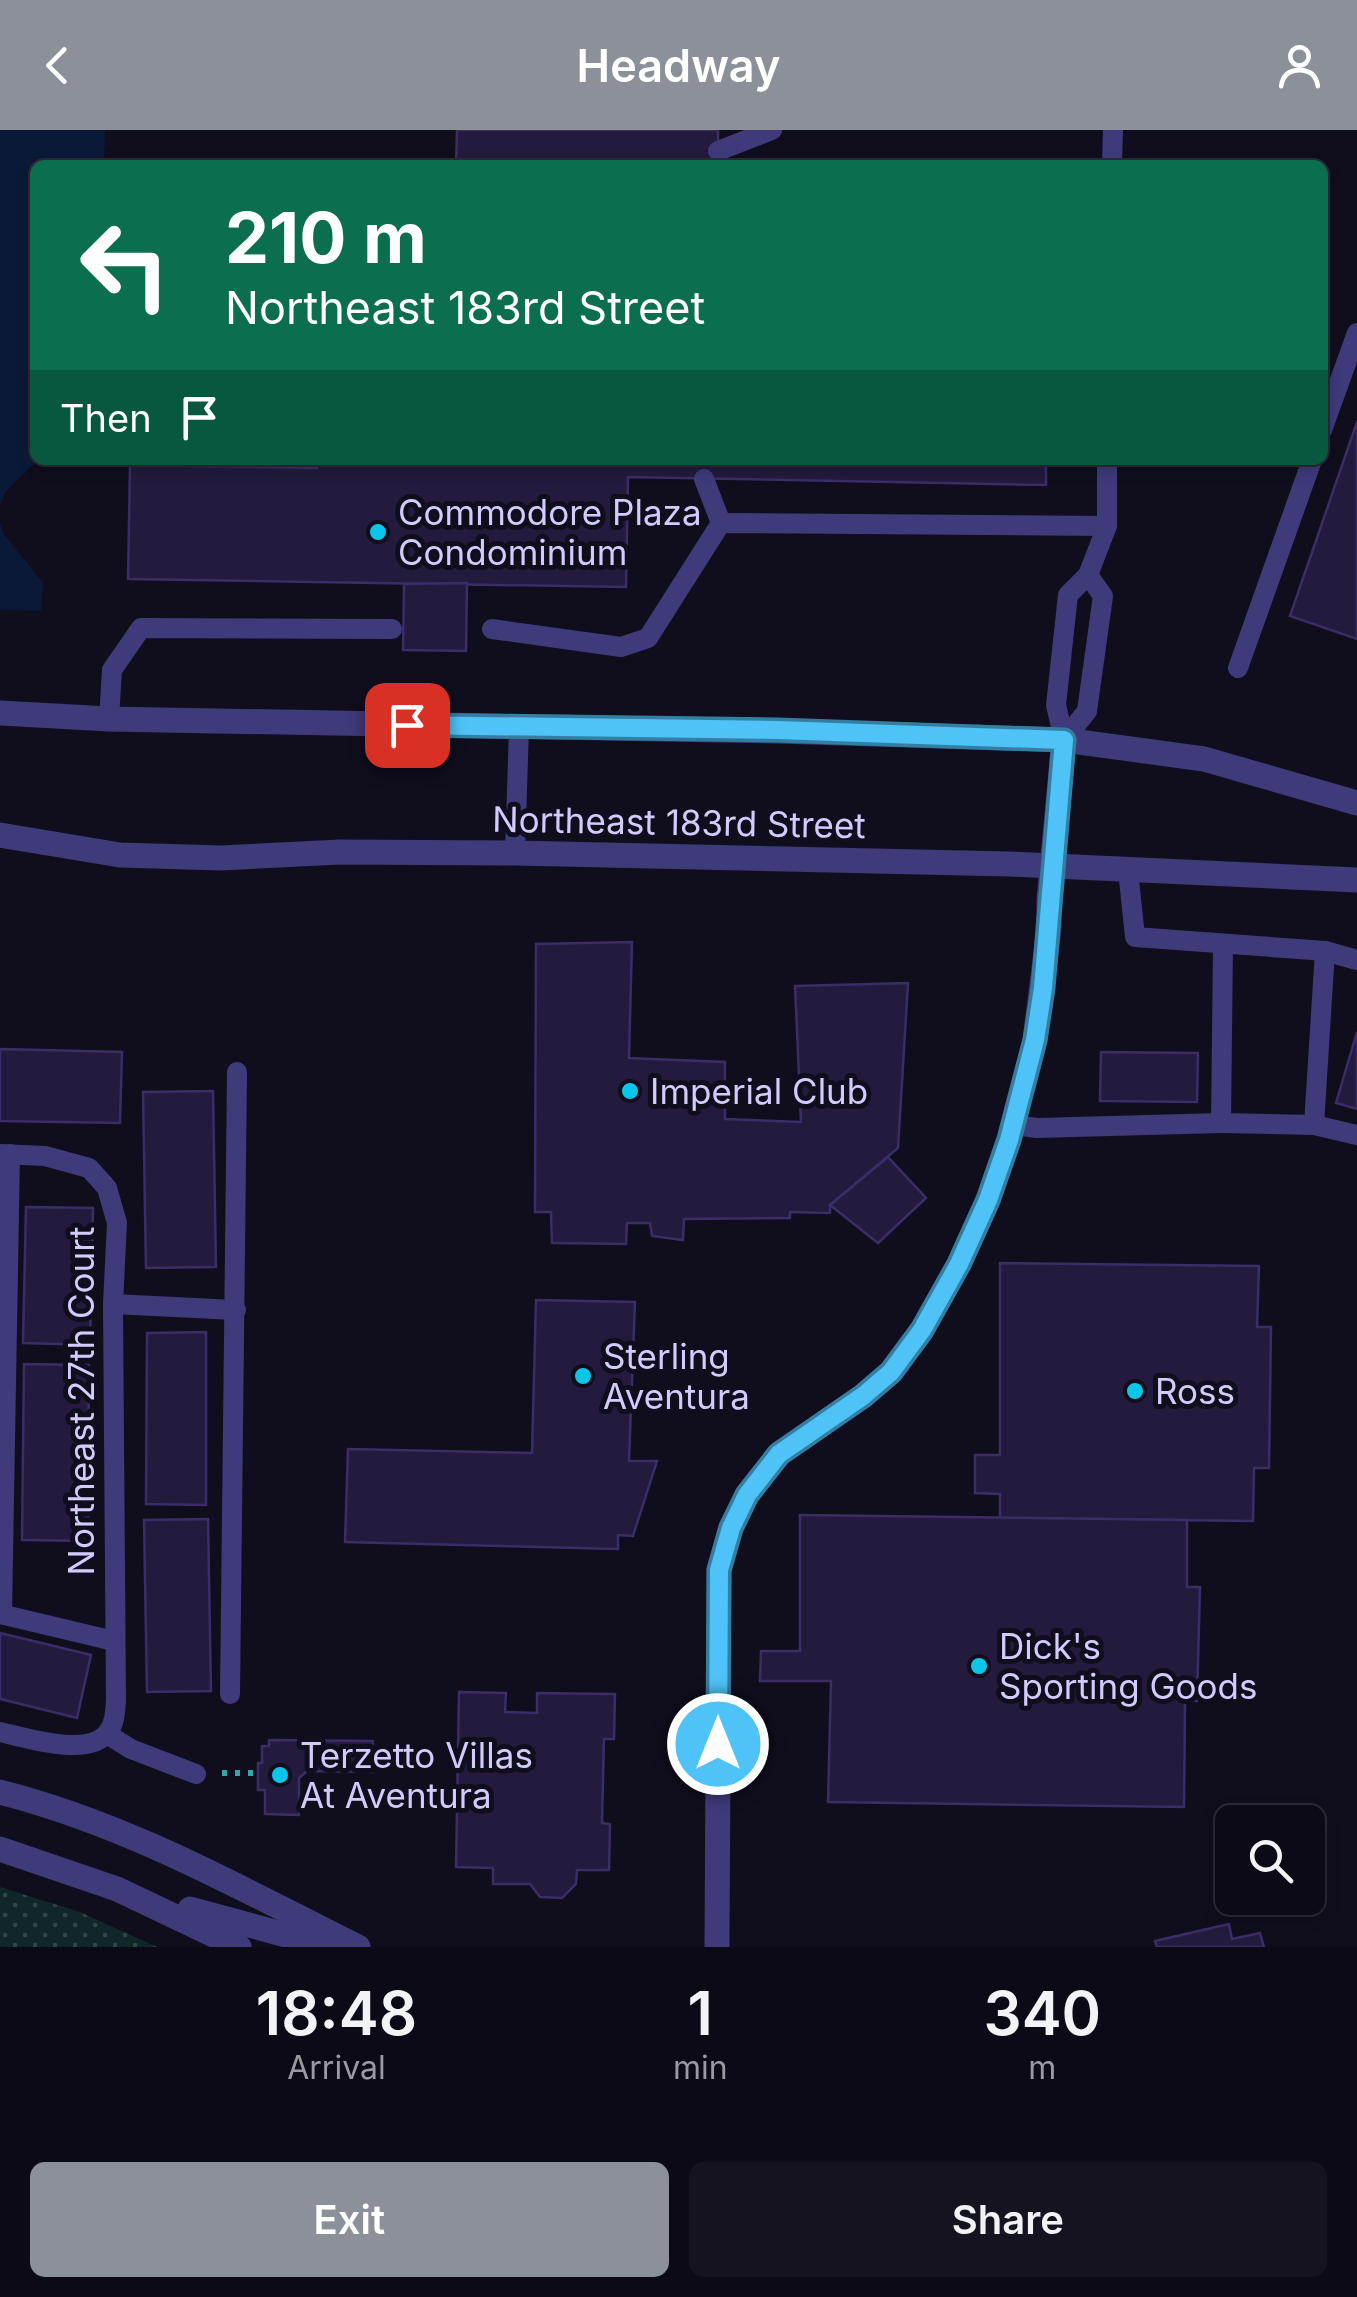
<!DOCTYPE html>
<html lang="en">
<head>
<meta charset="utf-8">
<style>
	body { margin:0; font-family:Inter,sans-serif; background:#15131f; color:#f1f3f6; height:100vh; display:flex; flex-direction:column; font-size:38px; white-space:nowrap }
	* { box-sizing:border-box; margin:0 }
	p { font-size:32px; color:#9a9aa1 }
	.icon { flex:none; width:55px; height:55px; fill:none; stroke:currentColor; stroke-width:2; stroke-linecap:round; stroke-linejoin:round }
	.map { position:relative; height:1817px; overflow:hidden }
	.drawer { display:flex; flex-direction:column; background:#0c0a16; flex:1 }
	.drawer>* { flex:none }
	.hud { position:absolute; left:30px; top:30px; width:1298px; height:305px; border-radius:15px; box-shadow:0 5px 15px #0003,0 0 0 2px #2c2b35; background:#0b6e4f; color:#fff; overflow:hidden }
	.controls { position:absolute; left:1215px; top:1675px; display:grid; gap:20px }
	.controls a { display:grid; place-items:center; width:110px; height:110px; border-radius:15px; background:#0c0a16; box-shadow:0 5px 15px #0003,0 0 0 2px #2c2b35; font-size:50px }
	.pin { position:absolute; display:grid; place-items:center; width:85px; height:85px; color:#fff; margin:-42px; border-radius:20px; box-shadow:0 5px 15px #0006 }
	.me { position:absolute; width:110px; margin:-55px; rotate:0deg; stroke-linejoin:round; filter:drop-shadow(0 0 8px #0008) }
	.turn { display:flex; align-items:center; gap:35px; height:210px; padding:0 30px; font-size:45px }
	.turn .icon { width:130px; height:130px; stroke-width:2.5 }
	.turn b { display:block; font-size:70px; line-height:85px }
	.then { display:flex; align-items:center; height:95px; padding:0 30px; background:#0003; gap:20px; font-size:38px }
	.eta { display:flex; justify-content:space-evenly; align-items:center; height:170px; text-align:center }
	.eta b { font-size:60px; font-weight:600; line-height:70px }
	.button { display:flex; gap:20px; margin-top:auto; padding:20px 30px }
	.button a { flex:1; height:115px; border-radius:15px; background:#8c9099; color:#fff; font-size:40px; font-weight:600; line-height:115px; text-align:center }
	.button a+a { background:#15131f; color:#f1f3f6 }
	header { display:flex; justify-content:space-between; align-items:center; height:130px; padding:0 30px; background:#8c9099; color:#fff; font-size:45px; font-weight:600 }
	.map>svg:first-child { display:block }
	.green { fill:url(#green-dots) }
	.water { fill:#0b1938 }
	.building { fill:#231a3d; stroke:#3b2d68; stroke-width:2.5 }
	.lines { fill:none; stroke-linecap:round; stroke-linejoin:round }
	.path { stroke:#32a9a8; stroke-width:6; stroke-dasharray:5 8; stroke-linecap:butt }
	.service { stroke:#3f3a7a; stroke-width:20 }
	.minor { stroke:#3f3a7a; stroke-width:25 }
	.tertiary { stroke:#3f3a7a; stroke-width:25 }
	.route-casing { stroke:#337fa1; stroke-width:25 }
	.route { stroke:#4fc3f7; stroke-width:18 }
	.poi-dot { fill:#0ac7e9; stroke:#100d1d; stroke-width:4 }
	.labels { text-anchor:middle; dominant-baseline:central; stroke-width:10; stroke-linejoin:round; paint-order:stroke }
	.poi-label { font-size:35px; fill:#d3cbfd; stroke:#100d1d; text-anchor:start }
	.street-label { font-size:35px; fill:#d3cbfd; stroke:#100d1d }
</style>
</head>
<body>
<header><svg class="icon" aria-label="back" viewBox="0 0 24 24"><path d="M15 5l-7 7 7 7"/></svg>Headway<svg class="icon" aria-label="person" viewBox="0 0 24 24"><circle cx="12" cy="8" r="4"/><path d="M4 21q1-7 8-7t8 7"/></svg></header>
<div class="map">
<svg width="1357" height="1817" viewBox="0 0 1357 1817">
	<defs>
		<pattern id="green-dots" width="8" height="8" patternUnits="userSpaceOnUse" patternTransform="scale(2.5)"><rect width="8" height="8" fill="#102627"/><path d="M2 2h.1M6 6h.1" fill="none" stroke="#324447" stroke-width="1.8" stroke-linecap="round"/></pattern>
	</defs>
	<rect width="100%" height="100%" fill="#100d1d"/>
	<!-- green -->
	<polygon class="green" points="0,1757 80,1782 157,1817 0,1817"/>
	<!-- water -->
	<g class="water">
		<polygon points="0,0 105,0 104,35 35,35 35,330 38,330 6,361 0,375"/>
		<polygon points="0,393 3,403 43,453 41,481 0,480"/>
	</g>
	<!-- building -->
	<g class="building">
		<polygon points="457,0 718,0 718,35 456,35"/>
		<polygon points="1357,292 1357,509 1290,486"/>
		<polygon points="317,330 1046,330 1046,355 628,347 626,457 128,449 130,335 317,338"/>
		<polygon points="467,453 466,521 403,520 404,454"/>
		<polygon points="632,812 629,928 725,932 725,989 801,992 795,856 908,853 898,1018 830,1075 830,1083 790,1082 790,1088 684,1089 683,1110 652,1106 650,1093 627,1093 626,1114 552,1113 551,1082 535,1082 536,814"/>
		<polygon points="1357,902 1357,979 1336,973"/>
		<polygon points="0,919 122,922 120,993 0,991"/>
		<polygon points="1101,922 1198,923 1197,972 1100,971"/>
		<polygon points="213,961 216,1137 146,1138 143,962"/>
		<polygon points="888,1027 926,1068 878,1113 830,1075"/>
		<polygon points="26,1077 93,1078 90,1215 23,1213"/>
		<polygon points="1000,1133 1259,1136 1257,1197 1271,1197 1269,1338 1254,1338 1253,1391 1000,1388 1000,1364 975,1363 975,1325 1000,1325"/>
		<polygon points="536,1170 635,1172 629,1331 657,1331 633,1406 618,1405 618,1419 345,1412 348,1319 532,1323"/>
		<polygon points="206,1202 206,1375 146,1374 147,1203"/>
		<polygon points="24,1234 89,1235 88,1411 22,1410"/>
		<polygon points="800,1385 1187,1390 1187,1457 1200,1457 1197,1571 1185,1571 1184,1677 828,1672 831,1551 760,1551 761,1521 800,1521"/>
		<polygon points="208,1389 211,1561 147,1562 144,1390"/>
		<polygon points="0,1503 91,1525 77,1588 0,1569"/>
		<polygon points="459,1562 506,1563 505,1582 537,1583 537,1563 615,1564 614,1609 604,1609 602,1693 610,1694 609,1740 577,1740 576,1754 562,1768 540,1767 530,1754 493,1754 493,1738 456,1737"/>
		<polygon points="269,1610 373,1611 372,1642 307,1641 299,1648 299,1685 265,1684 265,1660 258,1660 258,1633 262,1633 262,1616 269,1616"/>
		<polygon points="1229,1794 1232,1809 1260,1803 1264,1817 1157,1817 1155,1811"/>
	</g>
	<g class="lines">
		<!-- path -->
		<polyline class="path" points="222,1643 256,1643"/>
		<!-- service -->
		<g class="service">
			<polyline points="718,21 772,0"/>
			<polyline points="1112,35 1113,0"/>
			<polyline points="1322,300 1357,203"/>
			<polyline points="704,349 721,393"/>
			<polyline points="492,499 621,517 648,508 721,393 1107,396"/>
			<polyline points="1238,538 1312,330"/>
			<polyline points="109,589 112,540 141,498 392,499"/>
			<polyline points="1064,610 1056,575 1068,465 1088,445 1107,396 1107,330"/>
			<polyline points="1064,610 1087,581 1103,466 1088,445"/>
			<polyline points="515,723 519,597"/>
			<polyline points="1128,740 1135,807 1325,821 1357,830"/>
			<polyline points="1223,814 1221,993 1314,995 1357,1005"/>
			<polyline points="1013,995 1037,998 1221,993"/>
			<polyline points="1314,995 1325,821"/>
			<path d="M0 1024 45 1026 89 1038 107 1058 117 1093 113 1174 116 1571C115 1582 115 1593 108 1602 90 1628 26 1608 0 1602"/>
			<polyline points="113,1174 236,1180"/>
			<polyline points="0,1484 114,1511"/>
			<polyline points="2,1484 10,1024"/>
			<polyline points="230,1564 237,942"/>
			<polyline points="107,1604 131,1619 196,1644"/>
		</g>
		<!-- minor -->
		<polyline class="minor" points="717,1817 719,1440 731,1397 747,1365 779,1324 863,1266 891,1242 922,1200 959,1134 988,1070 1009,1009 1035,910 1049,799 1049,769 1064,610"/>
		<!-- tertiary -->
		<g class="tertiary">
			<polyline points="0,583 109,589 778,601 1064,610 1204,629 1357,673"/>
			<polyline points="0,705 120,725 221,728 340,722 515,723 1010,734 1357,750"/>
			<path d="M0 1662C127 1694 242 1759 358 1817"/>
			<polyline points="0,1719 117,1759 239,1817"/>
			<polyline points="190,1779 330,1817"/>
		</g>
	</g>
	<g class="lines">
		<!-- route casing -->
		<g class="route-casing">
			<polyline id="route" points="407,595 778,600 1064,610 1043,858 1035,910 1009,1010 988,1070 959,1134 922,1200 891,1242 863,1266 779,1324 747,1365 731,1398 719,1440 718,1614"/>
		</g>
		<!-- route -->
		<use href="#route" class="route"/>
	</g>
	<!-- markers -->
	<g class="poi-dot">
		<circle cx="378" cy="402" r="10"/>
		<circle cx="630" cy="961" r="10"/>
		<circle cx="583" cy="1246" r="10"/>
		<circle cx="1135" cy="1261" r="10"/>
		<circle cx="979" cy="1536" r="10"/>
		<circle cx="280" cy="1645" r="10"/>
	</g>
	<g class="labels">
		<!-- poi labels -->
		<g class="poi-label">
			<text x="398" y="382">Commodore Plaza<tspan x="398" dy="40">Condominium</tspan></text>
			<text x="650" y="961">Imperial Club</text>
			<text x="603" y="1226">Sterling<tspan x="603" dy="40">Aventura</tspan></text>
			<text x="1155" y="1261">Ross</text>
			<text x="999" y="1516">Dick's<tspan x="999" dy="40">Sporting Goods</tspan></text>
			<text x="300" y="1625">Terzetto Villas<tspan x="300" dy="40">At Aventura</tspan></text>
		</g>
		<!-- street labels -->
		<g class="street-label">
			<text transform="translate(679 692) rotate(1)">Northeast 183rd Street</text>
			<text transform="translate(81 1271) rotate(-90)">Northeast 27th Court</text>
		</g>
	</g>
</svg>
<div class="controls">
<a><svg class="icon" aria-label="search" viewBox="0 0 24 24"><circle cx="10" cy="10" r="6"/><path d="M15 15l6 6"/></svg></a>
</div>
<div class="pin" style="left:407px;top:595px;background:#d93025"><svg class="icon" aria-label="arrive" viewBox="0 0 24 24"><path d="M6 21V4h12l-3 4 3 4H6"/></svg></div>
<svg class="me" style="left:718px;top:1614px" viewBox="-20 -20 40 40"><circle r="17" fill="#4fc3f7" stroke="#fff" stroke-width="3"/><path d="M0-11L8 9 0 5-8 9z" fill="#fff"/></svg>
<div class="hud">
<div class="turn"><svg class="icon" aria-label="left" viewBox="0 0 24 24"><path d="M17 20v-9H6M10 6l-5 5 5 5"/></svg><div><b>210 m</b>Northeast 183rd Street</div></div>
<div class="then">Then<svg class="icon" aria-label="arrive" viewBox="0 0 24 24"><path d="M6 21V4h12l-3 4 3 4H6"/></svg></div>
</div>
</div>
<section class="drawer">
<div class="eta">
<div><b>18:48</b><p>Arrival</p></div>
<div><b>1</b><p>min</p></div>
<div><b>340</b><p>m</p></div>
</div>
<div class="button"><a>Exit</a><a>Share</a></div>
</section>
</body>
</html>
